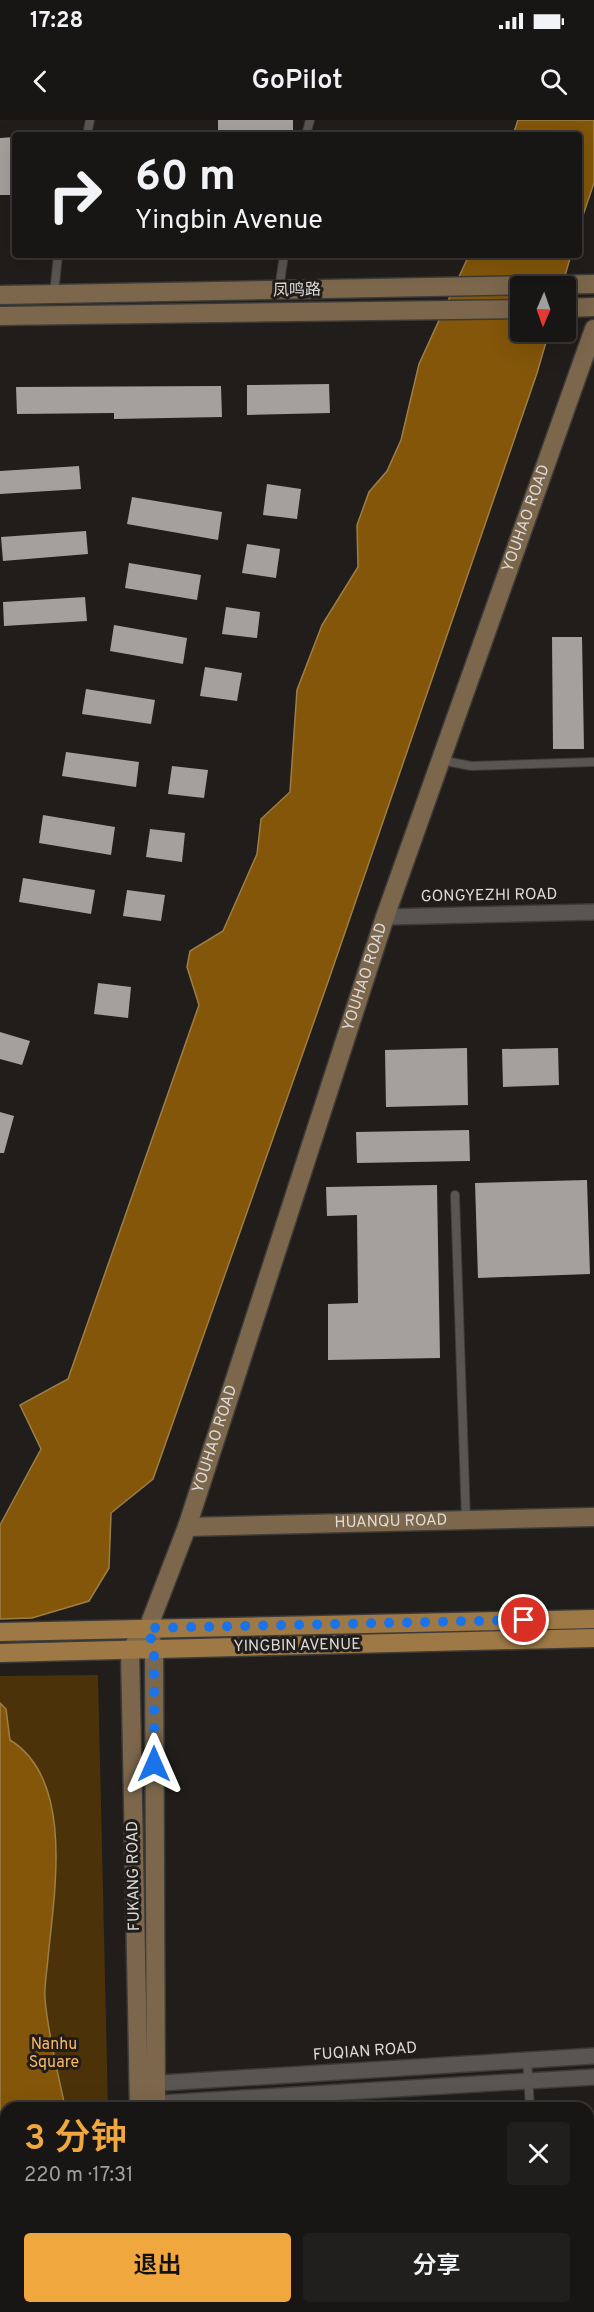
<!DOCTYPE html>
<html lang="zh">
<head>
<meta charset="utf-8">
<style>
	body { margin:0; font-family:Overpass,"Noto Sans SC",sans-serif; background:#211f1d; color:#f1f3f6; height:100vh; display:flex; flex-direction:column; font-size:22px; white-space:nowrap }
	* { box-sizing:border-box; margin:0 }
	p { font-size:20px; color:#9f9fa0 }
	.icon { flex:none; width:33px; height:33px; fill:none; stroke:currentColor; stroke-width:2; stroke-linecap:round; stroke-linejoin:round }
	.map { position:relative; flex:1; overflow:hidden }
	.side { position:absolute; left:0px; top:1982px; width:594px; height:212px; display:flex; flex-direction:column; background:#181614; border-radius:18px 18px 0 0; box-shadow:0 6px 24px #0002,0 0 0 2px #363534 }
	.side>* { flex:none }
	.hud { position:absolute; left:12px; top:12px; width:570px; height:126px; border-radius:6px; box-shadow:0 6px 24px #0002,0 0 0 2px #363534; background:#181614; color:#f1f3f6; overflow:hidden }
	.needle { width:39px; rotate:182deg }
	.controls { position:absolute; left:510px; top:156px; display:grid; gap:12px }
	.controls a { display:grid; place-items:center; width:66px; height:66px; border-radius:6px; background:#181614; box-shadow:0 6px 24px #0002,0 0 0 2px #363534; font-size:30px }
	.pin { position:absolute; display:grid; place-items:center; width:51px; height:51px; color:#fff; margin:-26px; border:3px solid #fff; border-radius:50%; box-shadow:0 2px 6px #0007 }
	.me { position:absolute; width:66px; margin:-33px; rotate:0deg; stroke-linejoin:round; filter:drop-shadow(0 0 4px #0008) }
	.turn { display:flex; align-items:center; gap:21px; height:126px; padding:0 24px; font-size:27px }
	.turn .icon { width:78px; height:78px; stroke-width:2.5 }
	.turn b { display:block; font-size:42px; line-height:51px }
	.round { display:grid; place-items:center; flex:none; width:63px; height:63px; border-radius:6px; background:#211f1d }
	.summary { display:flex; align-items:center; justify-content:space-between; height:102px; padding:0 24px }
	h1 { font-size:36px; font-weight:600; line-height:45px; color:#efa73e }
	.button { display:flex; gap:12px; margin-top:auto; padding:12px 24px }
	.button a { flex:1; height:69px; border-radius:6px; background:#efa73e; color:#111; font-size:24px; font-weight:600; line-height:69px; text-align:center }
	.button a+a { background:#211f1d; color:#f1f3f6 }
	.status { display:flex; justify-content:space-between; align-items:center; height:42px; padding:0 30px; background:#181614; direction:ltr }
	.status svg { height:16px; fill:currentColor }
	header { display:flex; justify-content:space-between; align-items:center; height:78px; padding:0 24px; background:#181614; font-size:27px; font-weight:600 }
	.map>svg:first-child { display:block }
	.green { fill:#4c3209 }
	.water { fill:#835609; stroke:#9e7e47; stroke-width:1.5 }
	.building { fill:#a4a09c }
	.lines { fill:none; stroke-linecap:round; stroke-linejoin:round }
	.lane-casing { stroke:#3d3b38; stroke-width:10 }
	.street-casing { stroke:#3d3b38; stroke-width:18 }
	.secondary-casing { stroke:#3d3b38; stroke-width:21 }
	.primary-casing { stroke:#3d3b38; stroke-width:21 }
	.lane { stroke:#595652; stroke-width:8 }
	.street { stroke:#595652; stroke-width:15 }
	.secondary { stroke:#7c674c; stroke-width:18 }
	.primary { stroke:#9e7945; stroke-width:18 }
	.route { stroke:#1a73e8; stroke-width:10; stroke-dasharray:0 18 }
	.labels { text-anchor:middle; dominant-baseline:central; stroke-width:6; stroke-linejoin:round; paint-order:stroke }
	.street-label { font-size:16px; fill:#dddbd8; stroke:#201d1a }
	.park-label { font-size:16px; fill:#fbb95f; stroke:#201d1a }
</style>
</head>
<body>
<div class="status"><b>17:28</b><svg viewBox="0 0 49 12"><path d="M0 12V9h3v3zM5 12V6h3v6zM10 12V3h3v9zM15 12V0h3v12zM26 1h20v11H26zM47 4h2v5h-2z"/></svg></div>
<header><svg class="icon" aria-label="back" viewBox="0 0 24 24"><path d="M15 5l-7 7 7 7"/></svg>GoPilot<svg class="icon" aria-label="search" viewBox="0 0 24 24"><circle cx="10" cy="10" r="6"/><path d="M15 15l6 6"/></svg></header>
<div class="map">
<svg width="594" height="2192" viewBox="0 0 594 2192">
	<rect width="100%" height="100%" fill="#201d1a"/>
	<!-- green -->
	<polygon class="green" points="98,1555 108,1987 6,1988 6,2187 113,2187 113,2192 0,2192 0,1556"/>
	<!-- water -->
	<g class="water">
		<polygon points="518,0 594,0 594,63 579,107 579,15 513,15"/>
		<polygon points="469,135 571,135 562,166 520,166 520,212 549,212 537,253 329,859 153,1359 111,1393 109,1448 89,1481 32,1498 0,1499 0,1405 41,1329 20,1285 68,1259 199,885 187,847 190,831 223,811 257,734 261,699 290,672 297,570 322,505 358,447 357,405 369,372 387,351 401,320 419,244"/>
		<path d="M0 1583 6 1589 10 1620C75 1660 54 1774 48 1838 47 1852 44 1866 45 1879 48 1915 58 1952 65 1987L6 1988V2187H69L67 2192H0Z"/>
	</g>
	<!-- building -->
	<g class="building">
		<rect x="218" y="0" width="75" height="15"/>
		<polygon points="15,17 15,75 0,75 0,18"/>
		<polygon points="329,264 330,293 247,295 247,265"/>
		<polygon points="221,266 222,297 114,299 114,293 17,294 16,267"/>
		<polygon points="79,346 81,369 0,374 0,351"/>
		<polygon points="267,364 301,369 297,399 263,395"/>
		<polygon points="132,377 222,392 218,420 127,404"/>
		<polygon points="86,411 88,434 3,441 1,417"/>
		<polygon points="247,424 280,429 276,458 242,453"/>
		<polygon points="129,443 201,455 197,480 125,468"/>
		<polygon points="85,477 87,501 4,506 3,482"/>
		<polygon points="226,487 260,492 257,518 222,514"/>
		<polygon points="114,505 187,518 183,544 110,531"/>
		<polygon points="552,517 582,517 584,629 553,629"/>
		<polygon points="205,547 242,553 237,581 200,576"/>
		<polygon points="86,569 155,580 151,604 82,594"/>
		<polygon points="66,632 139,642 136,667 62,656"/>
		<polygon points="172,646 208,650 204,678 168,674"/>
		<polygon points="43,695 115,707 111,735 39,723"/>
		<polygon points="150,709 185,713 182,742 146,737"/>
		<polygon points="23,758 95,770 91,794 19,782"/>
		<polygon points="127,770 165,775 161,801 123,796"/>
		<polygon points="98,863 131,867 128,898 94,894"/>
		<polygon points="0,912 30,921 22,945 0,939"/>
		<polygon points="467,928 468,985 386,987 385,930"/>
		<polygon points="558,928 559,965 503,967 502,929"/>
		<polygon points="0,992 14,996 4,1033 0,1033"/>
		<polygon points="469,1010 470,1041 357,1043 356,1012"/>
		<polygon points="587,1060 590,1154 478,1158 475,1063"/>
		<polygon points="437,1065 440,1238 328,1240 328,1184 358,1183 357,1095 327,1096 326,1067"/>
	</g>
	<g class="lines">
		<!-- lane casing -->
		<g class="lane-casing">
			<g id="lane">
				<polyline points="87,15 90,0"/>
				<polyline points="306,15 310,0"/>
				<polyline points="279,169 284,135"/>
				<polyline points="54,174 58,135"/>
				<polyline points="440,640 471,646 594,642"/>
				<polyline points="455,1075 466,1400"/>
				<polyline points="527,1939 530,1988"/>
				<polyline points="588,2091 594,2091"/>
			</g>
		</g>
		<!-- street casing -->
		<g class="street-casing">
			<g id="street">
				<polyline points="385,797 594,792"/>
				<polyline points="145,1964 594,1936"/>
				<polyline points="145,1984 594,1957"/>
			</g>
		</g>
		<!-- secondary casing -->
		<g class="secondary-casing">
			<g id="secondary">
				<polyline points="0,175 594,164"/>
				<polyline points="566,188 594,187"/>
				<polyline points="0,196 520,189"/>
				<path id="s1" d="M187 1407 594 1397"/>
				<polyline points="150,1516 154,1529 156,1988"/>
				<path id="s2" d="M139 1988 130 1530 148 1508 187 1407 385 797 594 209"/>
				<polyline points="145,2187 145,2192"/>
				<polyline points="163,2187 163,2192"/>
			</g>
		</g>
		<!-- primary casing -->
		<g class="primary-casing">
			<g id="primary">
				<polyline points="0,1512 594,1499"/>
				<polyline points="0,1533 594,1518"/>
			</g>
		</g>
		<!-- lane -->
		<use href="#lane" class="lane"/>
		<!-- street -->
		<use href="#street" class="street"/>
		<!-- secondary -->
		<use href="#secondary" class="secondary"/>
		<!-- primary -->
		<use href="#primary" class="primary"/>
	</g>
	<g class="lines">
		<!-- route -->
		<polyline class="route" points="154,1644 154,1529 148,1508 524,1500"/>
	</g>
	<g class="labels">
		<!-- street labels -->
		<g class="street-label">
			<text transform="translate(297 171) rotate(-1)">凤鸣路</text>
			<text stroke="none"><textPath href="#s2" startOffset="1659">YOUHAO ROAD</textPath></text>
			<text transform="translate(489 776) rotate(-1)">GONGYEZHI ROAD</text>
			<text stroke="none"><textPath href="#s2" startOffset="1173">YOUHAO ROAD</textPath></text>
			<text stroke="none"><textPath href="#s2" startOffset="687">YOUHAO ROAD</textPath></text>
			<text stroke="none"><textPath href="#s1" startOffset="204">HUANQU ROAD</textPath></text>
			<text transform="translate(297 1526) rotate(-1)">YINGBIN AVENUE</text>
			<text transform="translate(134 1756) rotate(-91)">FUKANG ROAD</text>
			<text transform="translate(365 1932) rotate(-4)">FUQIAN ROAD</text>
		</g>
		<!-- park labels -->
		<g class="park-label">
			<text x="54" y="1925">Nanhu<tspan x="54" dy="18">Square</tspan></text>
		</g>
	</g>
</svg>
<div class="controls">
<a><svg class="needle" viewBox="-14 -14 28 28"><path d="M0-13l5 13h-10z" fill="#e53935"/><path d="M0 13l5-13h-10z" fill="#9f9fa0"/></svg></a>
</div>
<div class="pin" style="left:524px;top:1500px;background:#d93025"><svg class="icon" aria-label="arrive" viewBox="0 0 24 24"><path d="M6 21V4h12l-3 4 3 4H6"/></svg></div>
<svg class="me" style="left:154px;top:1644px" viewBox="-20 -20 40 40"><path d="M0-17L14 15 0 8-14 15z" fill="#1a73e8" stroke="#fff" stroke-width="4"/></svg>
<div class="hud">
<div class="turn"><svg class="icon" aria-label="right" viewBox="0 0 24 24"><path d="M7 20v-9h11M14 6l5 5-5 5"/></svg><div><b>60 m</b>Yingbin Avenue</div></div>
</div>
<section class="side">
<div class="summary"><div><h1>3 分钟</h1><p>220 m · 17:31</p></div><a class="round"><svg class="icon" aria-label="close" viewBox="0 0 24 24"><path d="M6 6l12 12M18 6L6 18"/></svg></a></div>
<div class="button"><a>退出</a><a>分享</a></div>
</section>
</div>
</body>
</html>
